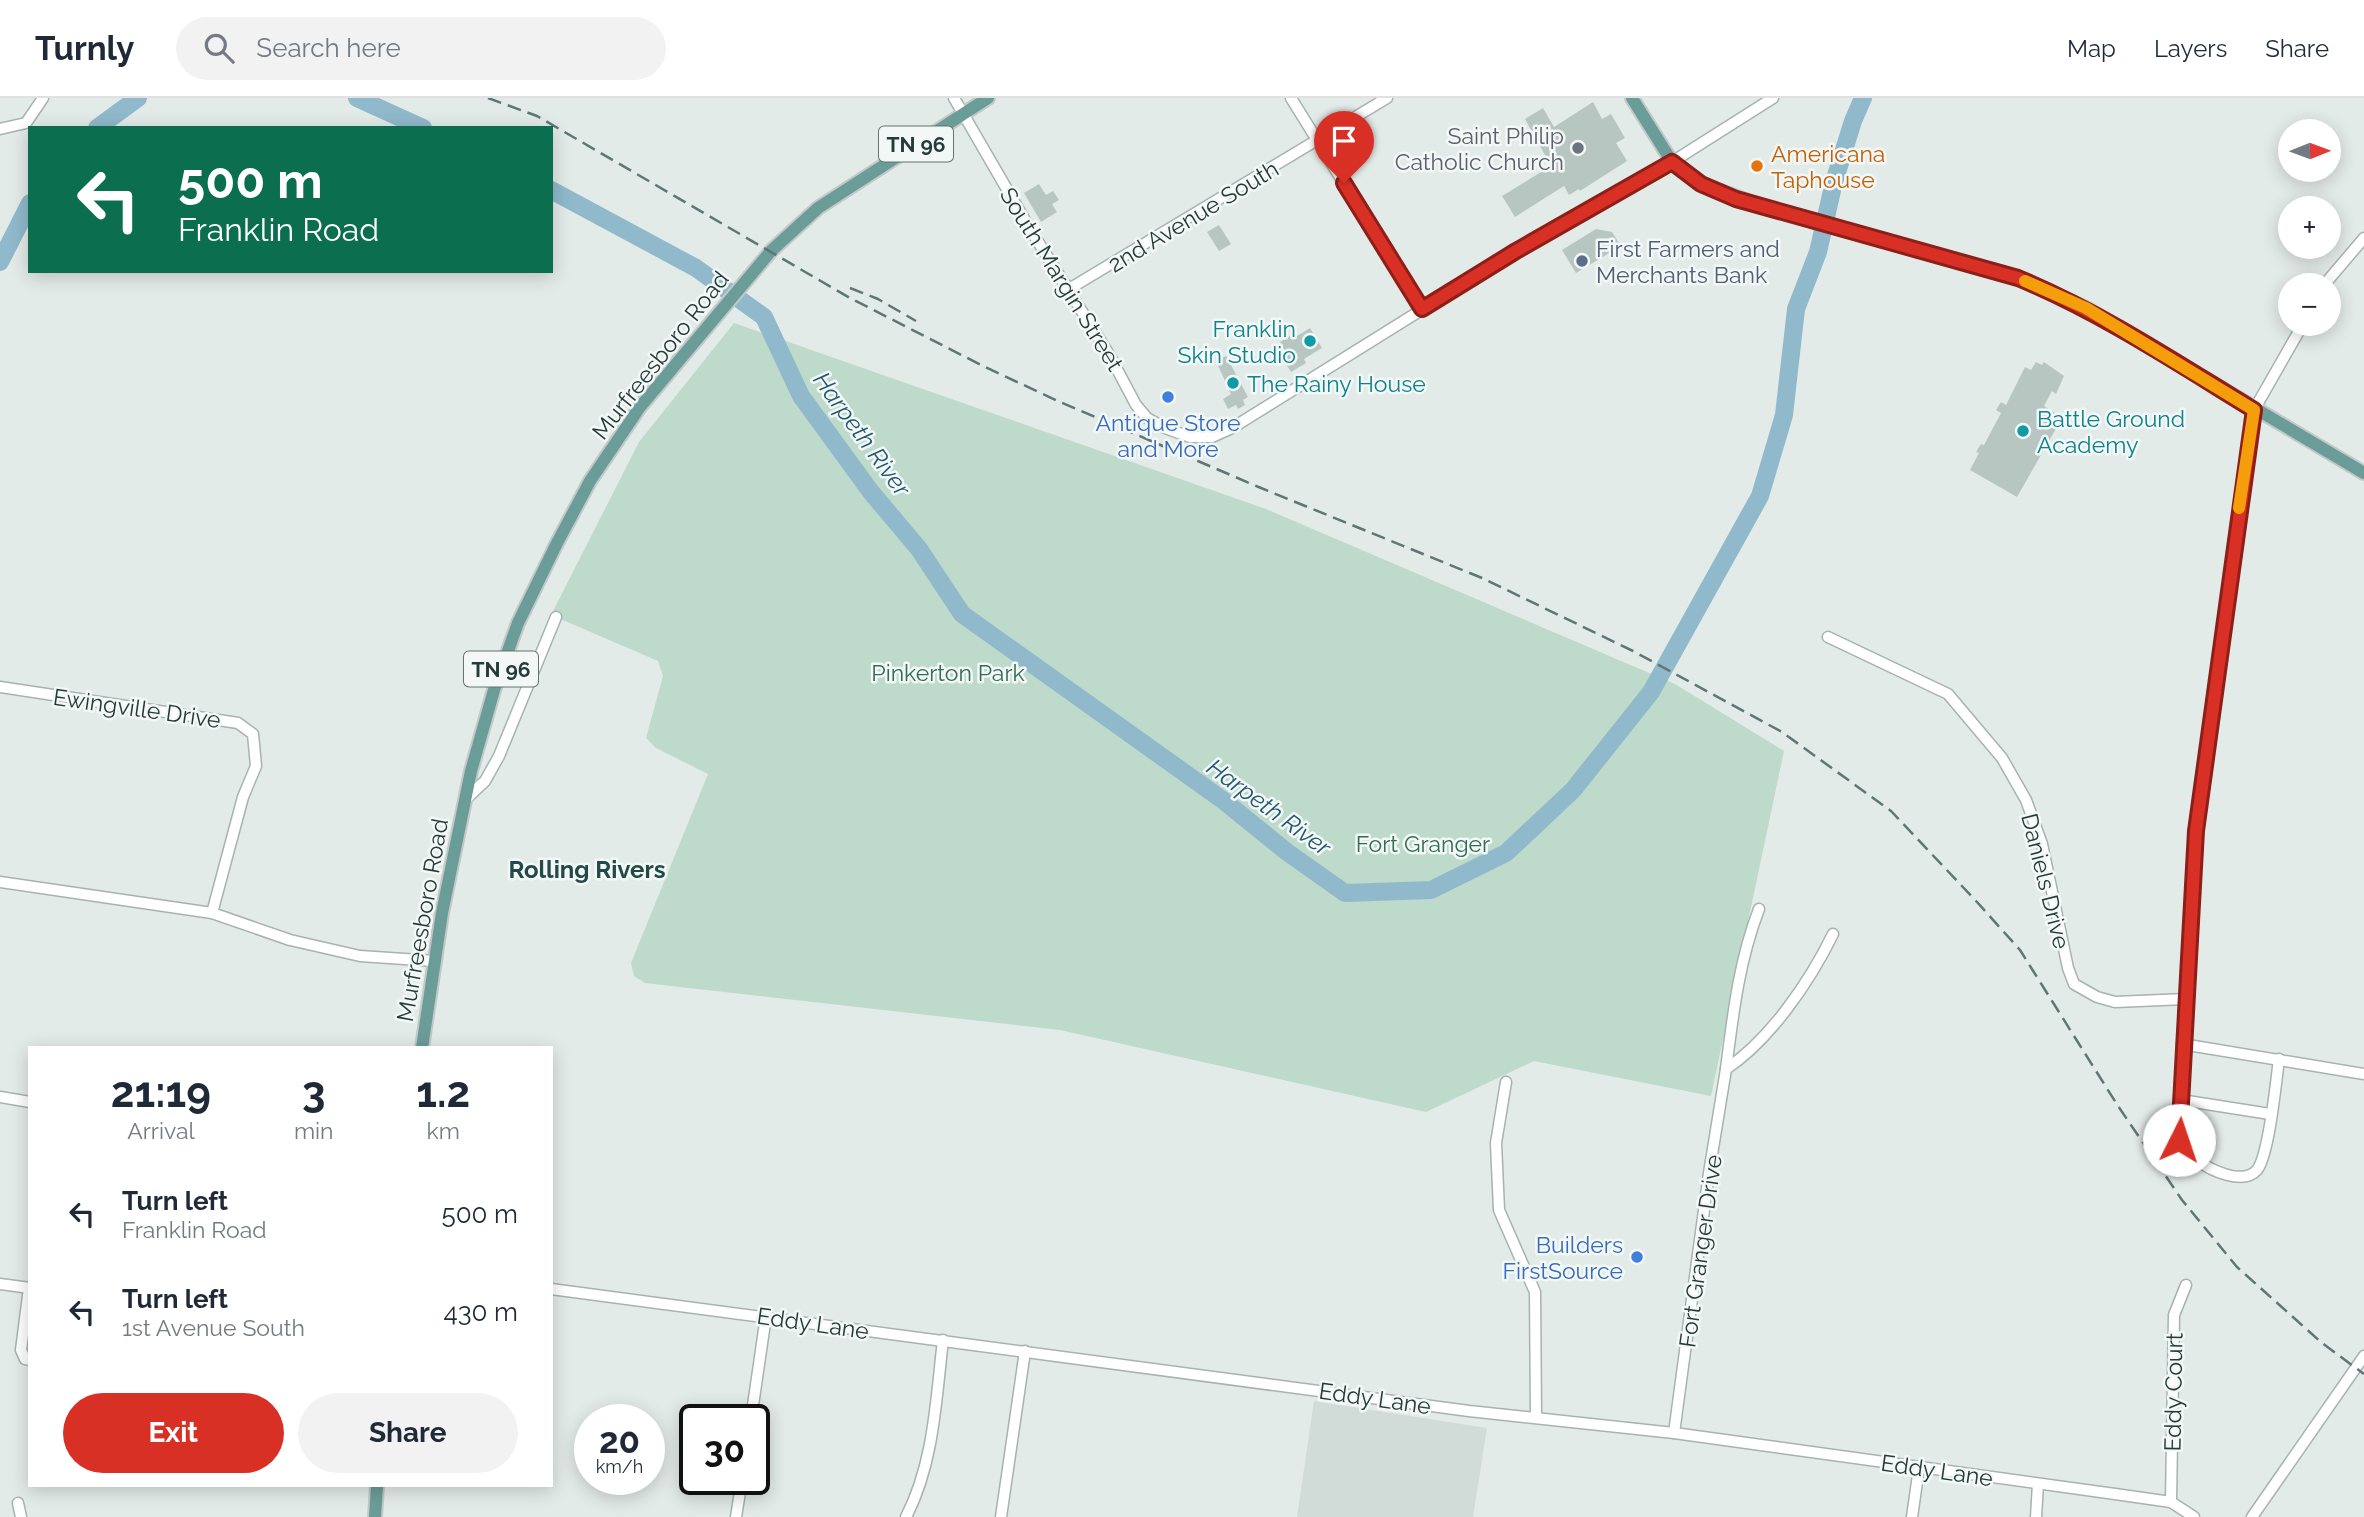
<!DOCTYPE html>
<html lang="en">
<head>
<meta charset="utf-8">
<style>
	body { margin:0; font-family:Raleway,sans-serif; background:#f2f2f3; color:#1f2937; height:100vh; display:flex; flex-direction:column; font-size:26px; white-space:nowrap }
	* { box-sizing:border-box; margin:0 }
	p { font-size:23px; color:#747a83 }
	.icon { flex:none; width:38px; height:38px; fill:none; stroke:currentColor; stroke-width:2; stroke-linecap:round; stroke-linejoin:round }
	.map { position:relative; flex:1; overflow:hidden }
	.side { position:absolute; left:28px; top:948px; width:525px; height:441px; display:flex; flex-direction:column; background:#fff; border-radius:0px; box-shadow:0 4px 18px #0003 }
	.side>* { flex:none }
	.top-card { position:absolute; left:28px; top:28px; width:525px; height:147px; border-radius:0px; box-shadow:0 4px 18px #0003; background:#0b6e4f; color:#fff; overflow:hidden }
	.needle { width:46px; rotate:89deg }
	.tools { position:absolute; left:2278px; top:21px; display:grid; gap:14px }
	.tools a { display:grid; place-items:center; width:63px; height:63px; border-radius:50%; background:#fff; box-shadow:0 4px 18px #0003; font-size:35px }
	.speed { position:absolute; left:574px; top:1306px; display:flex; gap:14px; font-size:35px; font-weight:700; text-align:center }
	.speed>* { display:grid; place-content:center; width:91px; height:91px; border-radius:50%; background:#fff; box-shadow:0 4px 18px #0003; line-height:1 }
	.speed small { font-size:18px; font-weight:400 }
	.speed .limit { border:4px solid #111; border-radius:10px; background:#fff; color:#111 }
	.pin { position:absolute; display:grid; place-items:center; width:60px; height:60px; color:#fff; margin:-72px -30px; border-radius:50% 50% 50% 0; rotate:-45deg; box-shadow:0 0 7px #0007 }
	.pin .icon { rotate:45deg }
	.me { position:absolute; width:77px; margin:-38px; rotate:4deg; stroke-linejoin:round; filter:drop-shadow(0 0 5px #0008) }
	.turn { display:flex; align-items:center; gap:24px; height:147px; padding:0 35px; font-size:32px }
	.turn .icon { width:91px; height:91px; stroke-width:2.5 }
	.turn b { display:block; font-size:49px; line-height:60px }
	.eta { display:flex; justify-content:space-evenly; align-items:center; height:119px; text-align:center }
	.eta b { font-size:42px; font-weight:700; line-height:49px }
	.cta { display:flex; gap:14px; margin-top:auto; padding:14px 35px }
	.cta a { flex:1; height:80px; border-radius:42px; background:#d93025; color:#fff; font-size:28px; font-weight:700; line-height:80px; text-align:center }
	.cta a+a { background:#f2f2f3; color:#1f2937 }
	ul { padding:0; list-style:none }
	li { display:flex; align-items:center; gap:21px; height:98px; padding:0 35px }
	li div { flex:1 }
	li b { display:block; font-size:26px }
	li em { font-style:normal }
	header { display:flex; align-items:center; gap:42px; box-sizing:border-box; height:98px; padding:0 35px; background:#fff; border-bottom:2px solid #e0e1e3 }
	header strong { font-size:33px }
	nav { display:flex; gap:38px; margin-inline-start:auto; font-size:24px }
	.search { width:490px; height:63px; background:#f2f2f3; display:flex; align-items:center; gap:18px; box-sizing:border-box; padding:0 24px; border-radius:38px; color:#747a83; font-size:26px }
	.map>svg:first-child { display:block }
	.built { fill:#d1dbd8 }
	.green { fill:#bedaca }
	.lines { fill:none; stroke-linecap:round; stroke-linejoin:round }
	.river { stroke:#90b9cb; stroke-width:18 }
	.building { fill:#b8c6c2 }
	.minor-casing { stroke:#a6b3b0; stroke-width:13 }
	.major-casing { stroke:#c2c8c7; stroke-width:16 }
	.minor { stroke:#fff; stroke-width:10 }
	.major { stroke:#6b9d98; stroke-width:12 }
	.rail { stroke:#5f7674; stroke-width:2.5; stroke-dasharray:14 7; stroke-linecap:butt }
	.route-casing { stroke:#8d1f18; stroke-width:18 }
	.route { stroke:#d93025; stroke-width:12 }
	.slow { stroke:#f59e0b; stroke-width:12 }
	.worship-dot { fill:#6b7280; stroke:#f3f8f6; stroke-width:2.5 }
	.food-dot { fill:#e8710a; stroke:#f3f8f6; stroke-width:2.5 }
	.service-dot { fill:#5c6f8a; stroke:#f3f8f6; stroke-width:2.5 }
	.culture-dot { fill:#0f9aa8; stroke:#f3f8f6; stroke-width:2.5 }
	.shop-dot { fill:#3f7fe0; stroke:#f3f8f6; stroke-width:2.5 }
	.labels { text-anchor:middle; dominant-baseline:central; stroke-width:5; stroke-linejoin:round; paint-order:stroke }
	.shield { fill:#f3f8f6; stroke:#627471; stroke-width:2 }
	.shield-label { font-size:21px; font-weight:bold; fill:#243b38 }
	.worship-label { font-size:23px; fill:#5b616d; stroke:#f3f8f6; text-anchor:end }
	.food-label { font-size:23px; fill:#c56008; stroke:#f3f8f6; text-anchor:start }
	.street-label { font-size:23px; fill:#243b38; stroke:#f3f8f6 }
	.service-label { font-size:23px; fill:#4e5e75; stroke:#f3f8f6; text-anchor:start }
	.culture-label { font-size:23px; fill:#0d838f; stroke:#f3f8f6; text-anchor:start }
	.shop-label { font-size:23px; fill:#366cbe; stroke:#f3f8f6 }
	.park-label { font-size:23px; fill:#326e53; stroke:#f3f8f6 }
	.water-label { font-size:24px; font-style:italic; fill:#245871; stroke:#f3f8f6 }
	.neighbourhood-label { font-size:24px; font-weight:bold; fill:#224b48; stroke:#f3f8f6 }
</style>
</head>
<body>
<header>
<strong>Turnly</strong>
<div class="search"><svg class="icon" aria-label="search" viewBox="0 0 24 24"><circle cx="10" cy="10" r="6"/><path d="M15 15l6 6"/></svg>Search here</div>
<nav><a>Map</a><a>Layers</a><a>Share</a></nav>
</header>
<div class="map">
<svg width="2364" height="1419" viewBox="0 0 2364 1419">
	<rect width="100%" height="100%" fill="#e3ebe9"/>
	<!-- built -->
	<polygon class="built" points="1314,1303 1487,1330 1473,1419 1297,1419"/>
	<!-- green -->
	<polygon class="green" points="734,225 1266,411 1675,586 1784,653 1711,998 1534,963 1426,1014 1060,932 645,885 634,878 631,865 708,676 656,650 646,640 663,578 658,563 551,517 639,344"/>
	<g class="lines">
		<!-- river -->
		<g class="river">
			<polyline points="357,0 423,30"/>
			<polyline points="97,30 138,0"/>
			<polyline points="551,92 696,170 764,219 801,298 871,394 919,451 962,516 1224,703 1287,754 1345,795 1431,792 1506,755 1573,692 1651,594 1760,398 1784,317 1796,211 1818,154 1834,84 1853,23 1863,0"/>
			<polyline points="0,164 30,105"/>
		</g>
	</g>
	<!-- building -->
	<g class="building">
		<polygon points="1593,4 1602,21 1611,16 1625,40 1616,45 1627,63 1580,93 1579,91 1569,97 1564,88 1515,119 1502,98 1551,68 1525,21 1543,10 1554,29"/>
		<polygon points="1039,86 1046,97 1053,93 1059,102 1052,106 1057,114 1041,124 1024,95"/>
		<polygon points="1219,127 1231,146 1219,153 1207,134"/>
		<polygon points="1596,131 1612,134 1621,148 1576,175 1562,152"/>
		<polygon points="1310,230 1322,250 1304,261 1306,265 1291,274 1280,256 1285,253 1280,244 1290,238 1292,241"/>
		<polygon points="1226,258 1248,299 1243,302 1245,307 1238,311 1236,307 1228,311 1223,301 1231,296 1216,263"/>
		<polygon points="2036,264 2042,267 2044,264 2064,278 2056,296 2052,293 2044,308 2062,320 2017,399 1970,372 1979,355 1976,354 1981,346 1984,347 2001,315 1996,312 2001,304 2006,307 2025,269 2031,272"/>
	</g>
	<g class="lines">
		<!-- minor casing -->
		<g class="minor-casing">
			<g id="minor">
				<polyline points="954,0 1030,131 1110,258 1136,307 1147,320 1165,330 1190,339 1212,339 1232,330 1516,153 1672,64 1773,0"/>
				<polyline points="1291,0 1422,211"/>
				<polyline points="0,31 26,25 43,0"/>
				<polyline points="2324,187 2364,140"/>
				<polyline points="1069,191 1387,0"/>
				<polyline points="1828,539 1948,596 2002,660 2026,702 2042,746 2068,870 2074,886 2097,899 2115,904 2186,901"/>
				<polyline points="0,589 238,625 253,636 256,668 243,699 212,815"/>
				<polyline points="466,701 485,683 499,658 556,519"/>
				<polyline points="0,784 212,815 290,842 360,858 434,863"/>
				<polyline points="2182,946 2364,976"/>
				<path d="M2279 961C2276 984 2269 1057 2257 1072 2243 1088 2210 1072 2197 1062 2190 1057 2184 1049 2179 1042L2196 733 2240 402 2254 312 2303 226"/>
				<path d="M1726 971C1733 916 1739 863 1759 811"/>
				<polyline points="1506,984 1496,1045 1499,1112 1535,1194 1536,1319"/>
				<polyline points="0,999 30,1004"/>
				<polyline points="2181,1002 2270,1016"/>
				<polyline points="0,1186 30,1190"/>
				<polyline points="29,1190 21,1252 25,1261 30,1262"/>
				<polyline points="551,1191 1469,1313 1674,1335 2115,1396 2171,1404 2194,1419"/>
				<polyline points="751,1321 766,1218"/>
				<path d="M1674 1335 1709 1075 1726 971C1770 942 1810 883 1833 836"/>
				<polyline points="2171,1404 2174,1217 2186,1187"/>
				<polyline points="18,1405 21,1419"/>
				<polyline points="736,1419 742,1381"/>
				<path d="M906 1419C934 1365 936 1301 943 1242"/>
				<polyline points="1001,1419 1025,1253"/>
				<polyline points="1912,1419 1919,1370"/>
				<polyline points="2036,1419 2038,1386"/>
				<polyline points="2252,1419 2364,1258"/>
			</g>
		</g>
		<!-- major casing -->
		<g class="major-casing">
			<g id="major">
				<polyline points="1632,0 1672,64 1701,86 1773,112 2018,180 2086,210 2364,375"/>
				<polyline points="422,950 442,815 471,673 494,592 518,525 556,447 590,383 640,309 771,153 818,110 988,0"/>
				<polyline points="375,1419 377,1388"/>
			</g>
		</g>
		<!-- minor -->
		<use href="#minor" class="minor"/>
		<!-- major -->
		<use href="#major" class="major"/>
		<!-- rail -->
		<g class="rail">
			<polyline points="488,0 537,18 850,200 985,269 1060,304 1261,390 1482,480 1633,553 1782,634 1891,713 1977,804 2020,852 2118,1008 2182,1102 2237,1169 2322,1245 2364,1276"/>
			<polyline points="850,190 878,201 916,223"/>
		</g>
	</g>
	<g class="lines">
		<!-- route casing -->
		<g class="route-casing">
			<path id="route" d="M1344 85 1422 211 1516 153 1672 64 1701 86 1736 101 2018 180C2102 215 2177 265 2254 312L2196 733 2179 1042"/>
		</g>
		<!-- route -->
		<use href="#route" class="route"/>
		<!-- slow -->
		<polyline class="slow" points="2025,183 2086,210 2254,312 2239,410"/>
	</g>
	<!-- markers -->
	<circle class="worship-dot" cx="1578" cy="50" r="7"/>
	<circle class="food-dot" cx="1757" cy="68" r="7"/>
	<circle class="service-dot" cx="1582" cy="163" r="7"/>
	<g class="culture-dot">
		<circle cx="1310" cy="243" r="7"/>
		<circle cx="1233" cy="285" r="7"/>
		<circle cx="2023" cy="333" r="7"/>
	</g>
	<g class="shop-dot">
		<circle cx="1168" cy="299" r="7"/>
		<circle cx="1637" cy="1159" r="7"/>
	</g>
	<g class="labels">
		<!-- shield labels -->
		<g class="shield">
			<rect x="879" y="28.5" width="74" height="35" rx="5"/>
			<rect x="464" y="553.5" width="74" height="35" rx="5"/>
		</g>
		<g class="shield-label">
			<text x="916" y="46">TN 96</text>
			<text x="501" y="571">TN 96</text>
		</g>
		<!-- worship labels -->
		<g class="worship-label">
			<text x="1564" y="37">Saint Philip<tspan x="1564" dy="26">Catholic Church</tspan></text>
		</g>
		<!-- food labels -->
		<g class="food-label">
			<text x="1771" y="55">Americana<tspan x="1771" dy="26">Taphouse</tspan></text>
		</g>
		<!-- street labels -->
		<g class="street-label">
			<text transform="translate(1193 118) rotate(-31)">2nd Avenue South</text>
			<text transform="translate(1062 181) rotate(58)">South Margin Street</text>
			<text transform="translate(660 257) rotate(-52)">Murfreesboro Road</text>
			<text transform="translate(137 610) rotate(8)">Ewingville Drive</text>
			<text transform="translate(2046 783) rotate(76)">Daniels Drive</text>
			<text transform="translate(422 822) rotate(-80)">Murfreesboro Road</text>
			<text transform="translate(1700 1153) rotate(-82)">Fort Granger Drive</text>
			<text transform="translate(813 1225) rotate(8)">Eddy Lane</text>
			<text transform="translate(2173 1294) rotate(-89)">Eddy Court</text>
			<text transform="translate(1375 1300) rotate(8)">Eddy Lane</text>
			<text transform="translate(1937 1372) rotate(8)">Eddy Lane</text>
		</g>
		<!-- service labels -->
		<g class="service-label">
			<text x="1596" y="150">First Farmers and<tspan x="1596" dy="26">Merchants Bank</tspan></text>
		</g>
		<!-- culture labels -->
		<g class="culture-label">
			<text x="1296" y="230" text-anchor="end">Franklin<tspan x="1296" dy="26">Skin Studio</tspan></text>
			<text x="1247" y="285">The Rainy House</text>
			<text x="2037" y="320">Battle Ground<tspan x="2037" dy="26">Academy</tspan></text>
		</g>
		<!-- shop labels -->
		<g class="shop-label">
			<text x="1168" y="324">Antique Store<tspan x="1168" dy="26">and More</tspan></text>
			<text x="1623" y="1146" text-anchor="end">Builders<tspan x="1623" dy="26">FirstSource</tspan></text>
		</g>
		<!-- park labels -->
		<g class="park-label">
			<text x="948" y="574">Pinkerton Park</text>
			<text x="1423" y="745">Fort Granger</text>
		</g>
		<!-- water labels -->
		<g class="water-label">
			<text transform="translate(862 336) rotate(54)">Harpeth River</text>
			<text transform="translate(1269 709) rotate(36)">Harpeth River</text>
		</g>
		<!-- neighbourhood labels -->
		<g class="neighbourhood-label">
			<text x="587" y="771">Rolling Rivers</text>
		</g>
	</g>
</svg>
<div class="tools">
<a><svg class="needle" viewBox="-14 -14 28 28"><path d="M0-13l5 13h-10z" fill="#e53935"/><path d="M0 13l5-13h-10z" fill="#747a83"/></svg></a>
<a>+</a>
<a>−</a>
</div>
<div class="speed"><div>20<small>km/h</small></div><div class="limit">30</div></div>
<div class="pin" style="left:1344px;top:85px;background:#d93025"><svg class="icon" aria-label="arrive" viewBox="0 0 24 24"><path d="M6 21V4h12l-3 4 3 4H6"/></svg></div>
<svg class="me" style="left:2179px;top:1042px" viewBox="-20 -20 40 40"><circle r="19" fill="#fff"/><path d="M0-13L10 11 0 6-10 11z" fill="#d93025"/></svg>
<div class="top-card">
<div class="turn"><svg class="icon" aria-label="left" viewBox="0 0 24 24"><path d="M17 20v-9H6M10 6l-5 5 5 5"/></svg><div><b>500 m</b>Franklin Road</div></div>
</div>
<section class="side">
<div class="eta">
<div><b>21:19</b><p>Arrival</p></div>
<div><b>3</b><p>min</p></div>
<div><b>1.2</b><p>km</p></div>
</div>
<ul>
<li><svg class="icon" aria-label="left" viewBox="0 0 24 24"><path d="M17 20v-9H6M10 6l-5 5 5 5"/></svg><div><b>Turn left</b><p>Franklin Road</p></div><em>500 m</em></li>
<li><svg class="icon" aria-label="left" viewBox="0 0 24 24"><path d="M17 20v-9H6M10 6l-5 5 5 5"/></svg><div><b>Turn left</b><p>1st Avenue South</p></div><em>430 m</em></li>
</ul>
<div class="cta"><a>Exit</a><a>Share</a></div>
</section>
</div>
</body>
</html>
